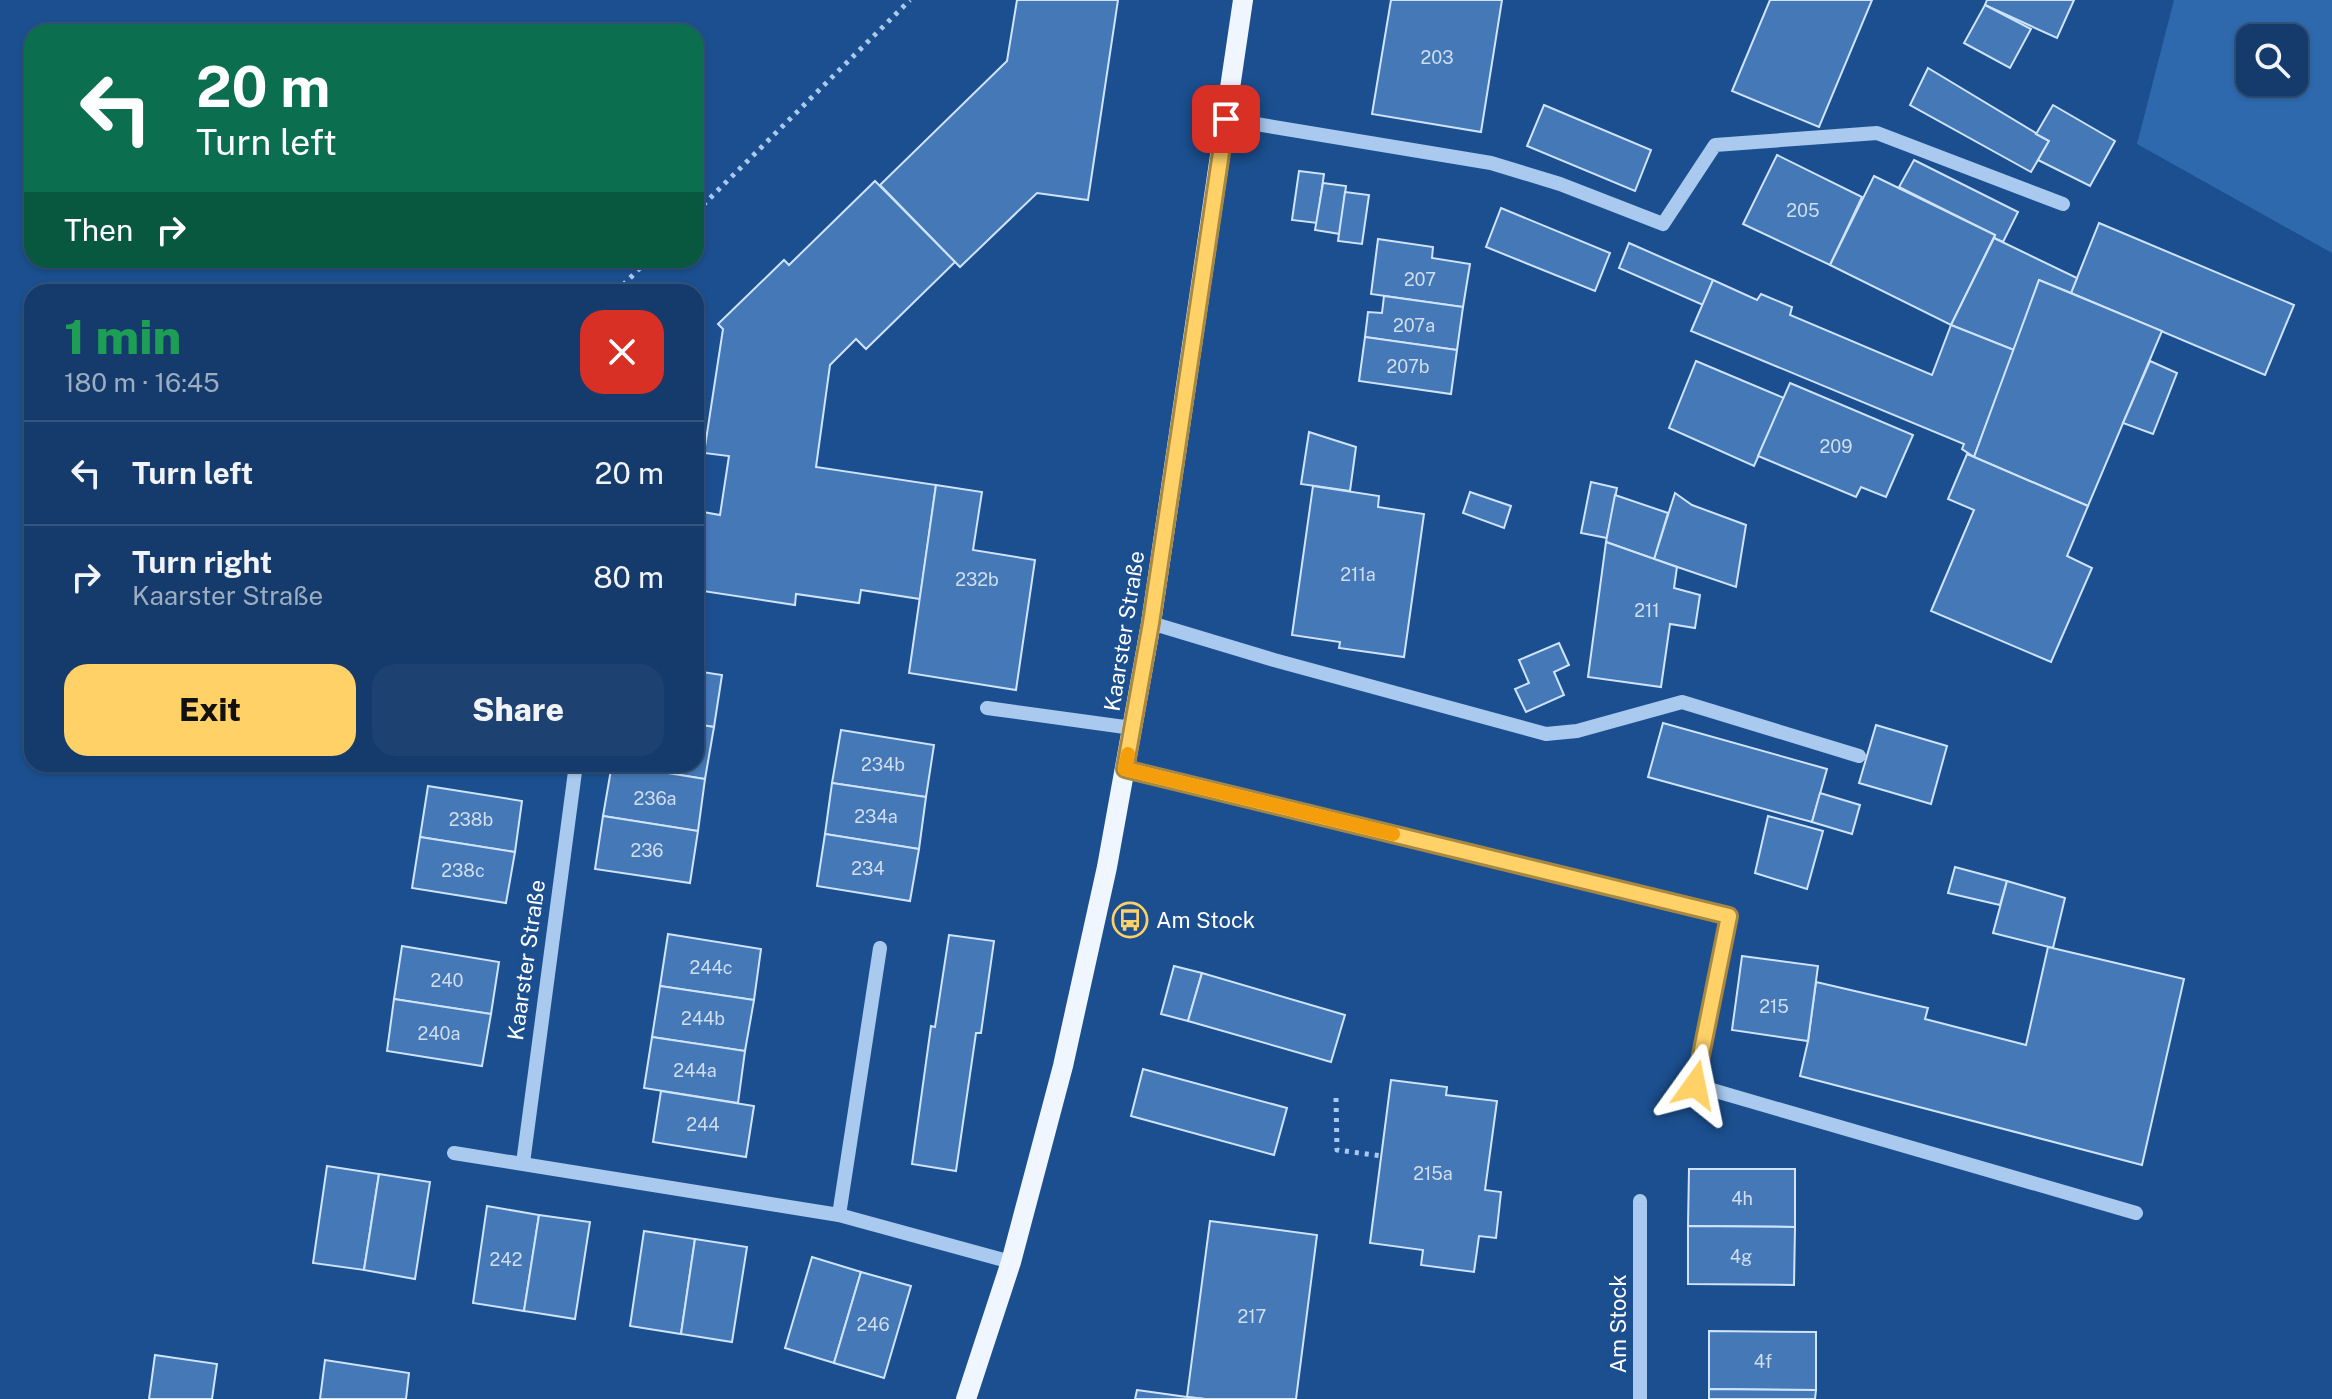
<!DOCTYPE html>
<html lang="en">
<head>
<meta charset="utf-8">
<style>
	body { margin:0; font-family:"Public Sans",sans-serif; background:#1d4271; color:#f1f3f6; height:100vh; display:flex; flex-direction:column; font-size:30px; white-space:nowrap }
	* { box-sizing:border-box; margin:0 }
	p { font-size:26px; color:#9dadc1 }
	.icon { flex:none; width:44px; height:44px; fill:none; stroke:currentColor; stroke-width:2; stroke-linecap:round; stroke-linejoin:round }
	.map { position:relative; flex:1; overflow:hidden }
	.drawer { position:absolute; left:24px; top:284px; width:680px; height:488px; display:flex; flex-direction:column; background:#143b6b; border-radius:24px; box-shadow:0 2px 6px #0004,0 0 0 2px #33557e }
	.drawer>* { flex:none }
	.banner { position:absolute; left:24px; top:24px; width:680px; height:244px; border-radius:24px; box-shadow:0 2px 6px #0004,0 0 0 2px #33557e; background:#0b6e4f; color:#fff; overflow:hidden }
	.tools { position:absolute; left:2236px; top:24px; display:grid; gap:16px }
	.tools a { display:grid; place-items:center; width:72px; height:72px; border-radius:16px; background:#143b6b; box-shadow:0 2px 6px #0004,0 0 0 2px #33557e; font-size:40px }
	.pin { position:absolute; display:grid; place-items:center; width:68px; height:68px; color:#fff; margin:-34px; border-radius:16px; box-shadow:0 4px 12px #0006 }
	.me { position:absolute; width:88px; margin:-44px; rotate:12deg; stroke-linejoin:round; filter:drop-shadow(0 0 6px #0008) }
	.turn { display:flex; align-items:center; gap:28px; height:168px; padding:0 40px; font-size:36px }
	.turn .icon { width:104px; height:104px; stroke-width:2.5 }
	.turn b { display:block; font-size:56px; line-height:68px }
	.then { display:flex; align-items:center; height:76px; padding:0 40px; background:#0003; gap:16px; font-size:30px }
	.round { display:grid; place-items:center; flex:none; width:84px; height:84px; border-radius:24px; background:#1d4271 }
	.head { display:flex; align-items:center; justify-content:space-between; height:136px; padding:0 40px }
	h1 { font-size:48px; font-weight:800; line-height:60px; color:#1e9e55 }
	.primary-button { display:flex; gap:16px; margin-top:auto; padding:16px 40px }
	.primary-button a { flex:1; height:92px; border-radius:24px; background:#ffd166; color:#111; font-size:32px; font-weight:800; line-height:92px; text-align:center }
	.primary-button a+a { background:#1d4271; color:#f1f3f6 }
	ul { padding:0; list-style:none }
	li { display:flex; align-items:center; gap:24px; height:104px; padding:0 40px; border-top:2px solid #33557e }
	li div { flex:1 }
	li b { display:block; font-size:30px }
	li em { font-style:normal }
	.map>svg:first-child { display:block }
	.green { fill:#2e69ad; fill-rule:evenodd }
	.building { fill:#4478b7; stroke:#cfe3fa; stroke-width:2 }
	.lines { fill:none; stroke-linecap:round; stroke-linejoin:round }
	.path { stroke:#a9c9ee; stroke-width:5; stroke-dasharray:4 6; stroke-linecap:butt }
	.minor { stroke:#a9c9ee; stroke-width:14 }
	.major { stroke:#f0f6ff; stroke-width:20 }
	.route-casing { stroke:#a68842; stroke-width:20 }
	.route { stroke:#ffd166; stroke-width:14 }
	.slow { stroke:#f59e0b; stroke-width:14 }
	.labels { text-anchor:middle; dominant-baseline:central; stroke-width:7; stroke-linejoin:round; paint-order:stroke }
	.number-label { font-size:18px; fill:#d0dded }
	.street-label { font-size:22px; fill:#fff; stroke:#1b4f8f }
	.poi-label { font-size:22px; fill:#fff; stroke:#1b4f8f; text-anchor:start }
</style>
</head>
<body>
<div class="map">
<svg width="2332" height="1399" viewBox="0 0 2332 1399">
	<rect width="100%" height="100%" fill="#1b4f8f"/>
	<!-- green -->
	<path class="green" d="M2174 0H2332V253L2137 144ZM2250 38H2294V82H2250Z"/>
	<!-- building -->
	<g class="building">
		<polygon points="1017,0 1118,0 1088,200 1037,193 960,267 880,185 1007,61"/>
		<polygon points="1391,0 1502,0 1481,132 1372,114"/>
		<polygon points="1770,0 1872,0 1819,127 1732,91"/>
		<polygon points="1987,0 2074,0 2057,38 1985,5"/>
		<polygon points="1985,5 2031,29 2010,68 1964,43"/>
		<polygon points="1928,68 2049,141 2031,172 1910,105"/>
		<polygon points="1544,105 1651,150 1635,191 1527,146"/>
		<polygon points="2053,105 2115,141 2090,186 2038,160 2049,141 2036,134"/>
		<polygon points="1777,155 1862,197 1830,265 1743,224"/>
		<polygon points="1914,160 2018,212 2003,242 1994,238 1995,235 1899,187"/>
		<polygon points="1299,171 1324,174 1317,223 1292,220"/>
		<polygon points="1874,176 1995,235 1951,325 1830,265"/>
		<polygon points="875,181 955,262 866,349 856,339 830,365 816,467 936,485 920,599 861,590 859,603 796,594 795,605 696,590 696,558 703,512 720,515 729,456 704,453 723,329 718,324 784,260 789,265"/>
		<polygon points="1323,183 1346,186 1340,234 1315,230"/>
		<polygon points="1345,192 1369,195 1362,244 1338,241"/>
		<polygon points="1501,208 1610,253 1595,291 1486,247"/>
		<polygon points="2099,223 2294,305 2265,375 2071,293"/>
		<polygon points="1994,238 2077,278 2071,293 2039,280 2014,350 1951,325"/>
		<polygon points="1378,239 1433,247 1432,258 1470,264 1463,307 1371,294"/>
		<polygon points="1629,243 1713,280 1703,305 1619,268"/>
		<polygon points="1713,280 1757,300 1761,294 1792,307 1790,315 1932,375 1951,325 2014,350 1974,457 1962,449 1964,444 1691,331"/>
		<polygon points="2039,280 2162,331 2088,506 1974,457"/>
		<polygon points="1384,296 1463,307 1457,350 1365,337 1368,312 1382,313"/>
		<polygon points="1365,337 1457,350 1451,394 1359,381"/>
		<polygon points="1696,361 1784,398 1754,466 1669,428"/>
		<polygon points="2150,361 2177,373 2153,434 2123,423"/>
		<polygon points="1790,383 1913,435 1886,497 1861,487 1856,497 1758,456"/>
		<polygon points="1309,432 1356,447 1350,491 1301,484"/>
		<polygon points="1967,454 2088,506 2067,556 2092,568 2051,662 1931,611 1974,510 1948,499"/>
		<polygon points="1591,482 1617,488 1607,538 1581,533"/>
		<polygon points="936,485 982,492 973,550 1035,560 1016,690 909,673"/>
		<polygon points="1313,486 1379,496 1378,507 1424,514 1404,657 1339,648 1340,642 1292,635"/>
		<polygon points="1470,492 1511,506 1504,528 1463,513"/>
		<polygon points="1675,493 1692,505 1746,525 1736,587 1654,559"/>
		<polygon points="1615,495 1668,513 1654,559 1606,542"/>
		<polygon points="1606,542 1677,567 1674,588 1700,595 1695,628 1670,624 1661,687 1588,677"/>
		<polygon points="1559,643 1569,665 1554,672 1564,695 1526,712 1515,689 1529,683 1519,660"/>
		<polygon points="696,671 722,675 714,727 696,724"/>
		<polygon points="1663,723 1827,769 1812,822 1648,777"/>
		<polygon points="696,724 714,727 705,779 612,764 696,764"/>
		<polygon points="1876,725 1947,746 1931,804 1859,783"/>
		<polygon points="841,730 934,745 926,797 832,783"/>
		<polygon points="612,764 705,779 698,831 603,816"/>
		<polygon points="832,783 926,797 919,849 825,834"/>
		<polygon points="428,786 522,801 515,852 420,837"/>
		<polygon points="1820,793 1860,805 1852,834 1812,822"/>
		<polygon points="603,816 698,831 690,883 595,869"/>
		<polygon points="1768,816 1823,831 1807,889 1755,873"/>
		<polygon points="825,834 919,849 910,901 817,886"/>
		<polygon points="420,837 515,852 506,903 412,888"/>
		<polygon points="1955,867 2007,881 2000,905 1948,893"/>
		<polygon points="2007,881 2065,898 2053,948 1993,933"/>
		<polygon points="668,934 761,949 754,1000 660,986"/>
		<polygon points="949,935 994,941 981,1033 976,1033 956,1171 912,1164 931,1026 935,1027"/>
		<polygon points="402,946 499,962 491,1014 394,999"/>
		<polygon points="2048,947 2184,979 2142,1165 1800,1076 1808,1041 1816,982 1928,1008 1925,1019 2026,1045"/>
		<polygon points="1742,956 1818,966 1808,1041 1732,1030"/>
		<polygon points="1174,966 1202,973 1188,1021 1161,1014"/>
		<polygon points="1202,973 1345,1015 1331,1062 1188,1021"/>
		<polygon points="660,986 754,1000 745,1051 652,1037"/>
		<polygon points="394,999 491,1014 482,1066 387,1051"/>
		<polygon points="652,1037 745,1051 738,1103 644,1088"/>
		<polygon points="1143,1069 1287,1108 1274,1155 1131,1116"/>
		<polygon points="1391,1080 1447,1087 1446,1095 1497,1101 1485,1190 1501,1192 1496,1238 1479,1236 1474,1272 1421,1265 1423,1250 1370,1243"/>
		<polygon points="661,1091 754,1106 746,1157 653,1142"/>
		<polygon points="327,1166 379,1174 364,1270 313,1263"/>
		<polygon points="1689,1169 1795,1169 1795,1227 1688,1226"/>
		<polygon points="379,1174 430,1182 415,1279 364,1270"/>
		<polygon points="487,1206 539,1215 524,1311 473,1303"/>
		<polygon points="539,1215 590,1222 575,1319 524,1311"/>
		<polygon points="1210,1221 1317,1235 1296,1399 1205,1399 1187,1397"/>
		<polygon points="1688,1226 1795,1227 1794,1285 1688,1284"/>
		<polygon points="644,1231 695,1239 681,1334 630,1326"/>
		<polygon points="695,1239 747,1247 732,1342 681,1334"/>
		<polygon points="812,1257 861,1272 834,1363 785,1348"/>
		<polygon points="861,1272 911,1286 884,1378 834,1363"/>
		<polygon points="1709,1331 1816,1332 1816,1390 1709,1389"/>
		<polygon points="155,1355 217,1364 212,1399 149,1399"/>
		<polygon points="325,1360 409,1373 406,1399 320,1399"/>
		<polygon points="1709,1389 1816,1390 1815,1399 1709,1399"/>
		<polygon points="1137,1390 1187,1397 1205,1399 1135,1399"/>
	</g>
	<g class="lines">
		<!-- path -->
		<g class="path">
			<polyline points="696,212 910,0"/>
			<polyline points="616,292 648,260"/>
			<polyline points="1336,1098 1337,1150 1382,1156"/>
		</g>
		<!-- minor -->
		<g class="minor">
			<polyline points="1226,119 1491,163 1560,184 1663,224 1715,145 1877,133 2063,204"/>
			<polyline points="1151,623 1274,660 1546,734 1577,731 1682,702 1859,756"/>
			<polyline points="987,708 1132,728"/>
			<polyline points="1125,769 1729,916 1695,1085 2136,1213"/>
			<polyline points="454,1153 839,1215 1011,1262"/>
			<polyline points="523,1163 576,764"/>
			<polyline points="839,1215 880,948"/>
			<polyline points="1640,1399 1640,1201"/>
		</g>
		<!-- major -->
		<polyline class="major" points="966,1399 1011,1262 1063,1066 1107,867 1151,623 1243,0"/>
	</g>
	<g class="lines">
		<!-- route casing -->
		<g class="route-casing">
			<polyline id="route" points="1226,119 1151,623 1125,769 1729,916 1695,1085"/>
		</g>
		<!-- route -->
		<use href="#route" class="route"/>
		<!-- slow -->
		<polyline class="slow" points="1128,754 1125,769 1393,834"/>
	</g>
	<!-- icons -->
	<defs>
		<g id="bus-ring" transform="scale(1.8)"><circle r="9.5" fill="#1b4f8f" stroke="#ffd166" stroke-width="1.5"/><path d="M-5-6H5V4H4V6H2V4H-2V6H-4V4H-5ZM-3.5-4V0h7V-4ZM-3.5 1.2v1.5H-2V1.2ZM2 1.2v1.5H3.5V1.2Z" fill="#ffd166"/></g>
	</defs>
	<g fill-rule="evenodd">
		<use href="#bus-ring" x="1130" y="920"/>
	</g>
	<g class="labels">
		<!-- number labels -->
		<g class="number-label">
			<text x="1437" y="57">203</text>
			<text x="1803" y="210">205</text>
			<text x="1420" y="279">207</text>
			<text x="1414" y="325">207a</text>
			<text x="1408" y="366">207b</text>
			<text x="1836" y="446">209</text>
			<text x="1358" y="574">211a</text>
			<text x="977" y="579">232b</text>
			<text x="1647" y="610">211</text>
			<text x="883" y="764">234b</text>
			<text x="655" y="798">236a</text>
			<text x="876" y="816">234a</text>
			<text x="471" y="819">238b</text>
			<text x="647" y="850">236</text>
			<text x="868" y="868">234</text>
			<text x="463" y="870">238c</text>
			<text x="711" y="967">244c</text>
			<text x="447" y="980">240</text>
			<text x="1774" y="1006">215</text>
			<text x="703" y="1018">244b</text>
			<text x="439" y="1033">240a</text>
			<text x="695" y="1070">244a</text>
			<text x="703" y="1124">244</text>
			<text x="1433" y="1173">215a</text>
			<text x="1742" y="1198">4h</text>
			<text x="1741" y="1256">4g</text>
			<text x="506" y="1259">242</text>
			<text x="1252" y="1316">217</text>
			<text x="873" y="1324">246</text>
			<text x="1763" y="1361">4f</text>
		</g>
		<!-- street labels -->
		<g class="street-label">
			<text transform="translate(1124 631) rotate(-81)">Kaarster Straße</text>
			<text transform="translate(526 960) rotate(-82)">Kaarster Straße</text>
			<text transform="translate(1618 1324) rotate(-90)">Am Stock</text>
		</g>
		<!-- poi labels -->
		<g class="poi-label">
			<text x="1156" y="920">Am Stock</text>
		</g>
	</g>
</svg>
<div class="tools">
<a><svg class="icon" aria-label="search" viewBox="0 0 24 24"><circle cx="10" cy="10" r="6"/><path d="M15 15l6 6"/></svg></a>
</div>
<div class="pin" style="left:1226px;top:119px;background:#d93025"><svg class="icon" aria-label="arrive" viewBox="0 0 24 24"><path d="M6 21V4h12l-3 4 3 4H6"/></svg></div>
<svg class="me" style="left:1695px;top:1085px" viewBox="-20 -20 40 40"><path d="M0-17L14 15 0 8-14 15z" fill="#ffd166" stroke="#fff" stroke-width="4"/></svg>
<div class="banner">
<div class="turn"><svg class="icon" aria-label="left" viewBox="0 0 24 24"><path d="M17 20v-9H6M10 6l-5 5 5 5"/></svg><div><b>20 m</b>Turn left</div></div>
<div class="then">Then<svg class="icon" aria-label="right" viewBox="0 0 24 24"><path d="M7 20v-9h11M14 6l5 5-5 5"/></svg></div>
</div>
<section class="drawer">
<div class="head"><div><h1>1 min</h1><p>180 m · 16:45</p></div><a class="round" style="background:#d93025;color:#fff"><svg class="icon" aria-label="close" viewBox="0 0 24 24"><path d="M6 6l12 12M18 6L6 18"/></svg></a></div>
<ul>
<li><svg class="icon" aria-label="left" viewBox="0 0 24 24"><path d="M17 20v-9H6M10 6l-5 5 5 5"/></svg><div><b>Turn left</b></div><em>20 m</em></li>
<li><svg class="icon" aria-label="right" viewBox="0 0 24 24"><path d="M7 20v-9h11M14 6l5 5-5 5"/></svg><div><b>Turn right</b><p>Kaarster Straße</p></div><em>80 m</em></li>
</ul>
<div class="primary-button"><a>Exit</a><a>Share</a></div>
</section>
</div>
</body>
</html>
